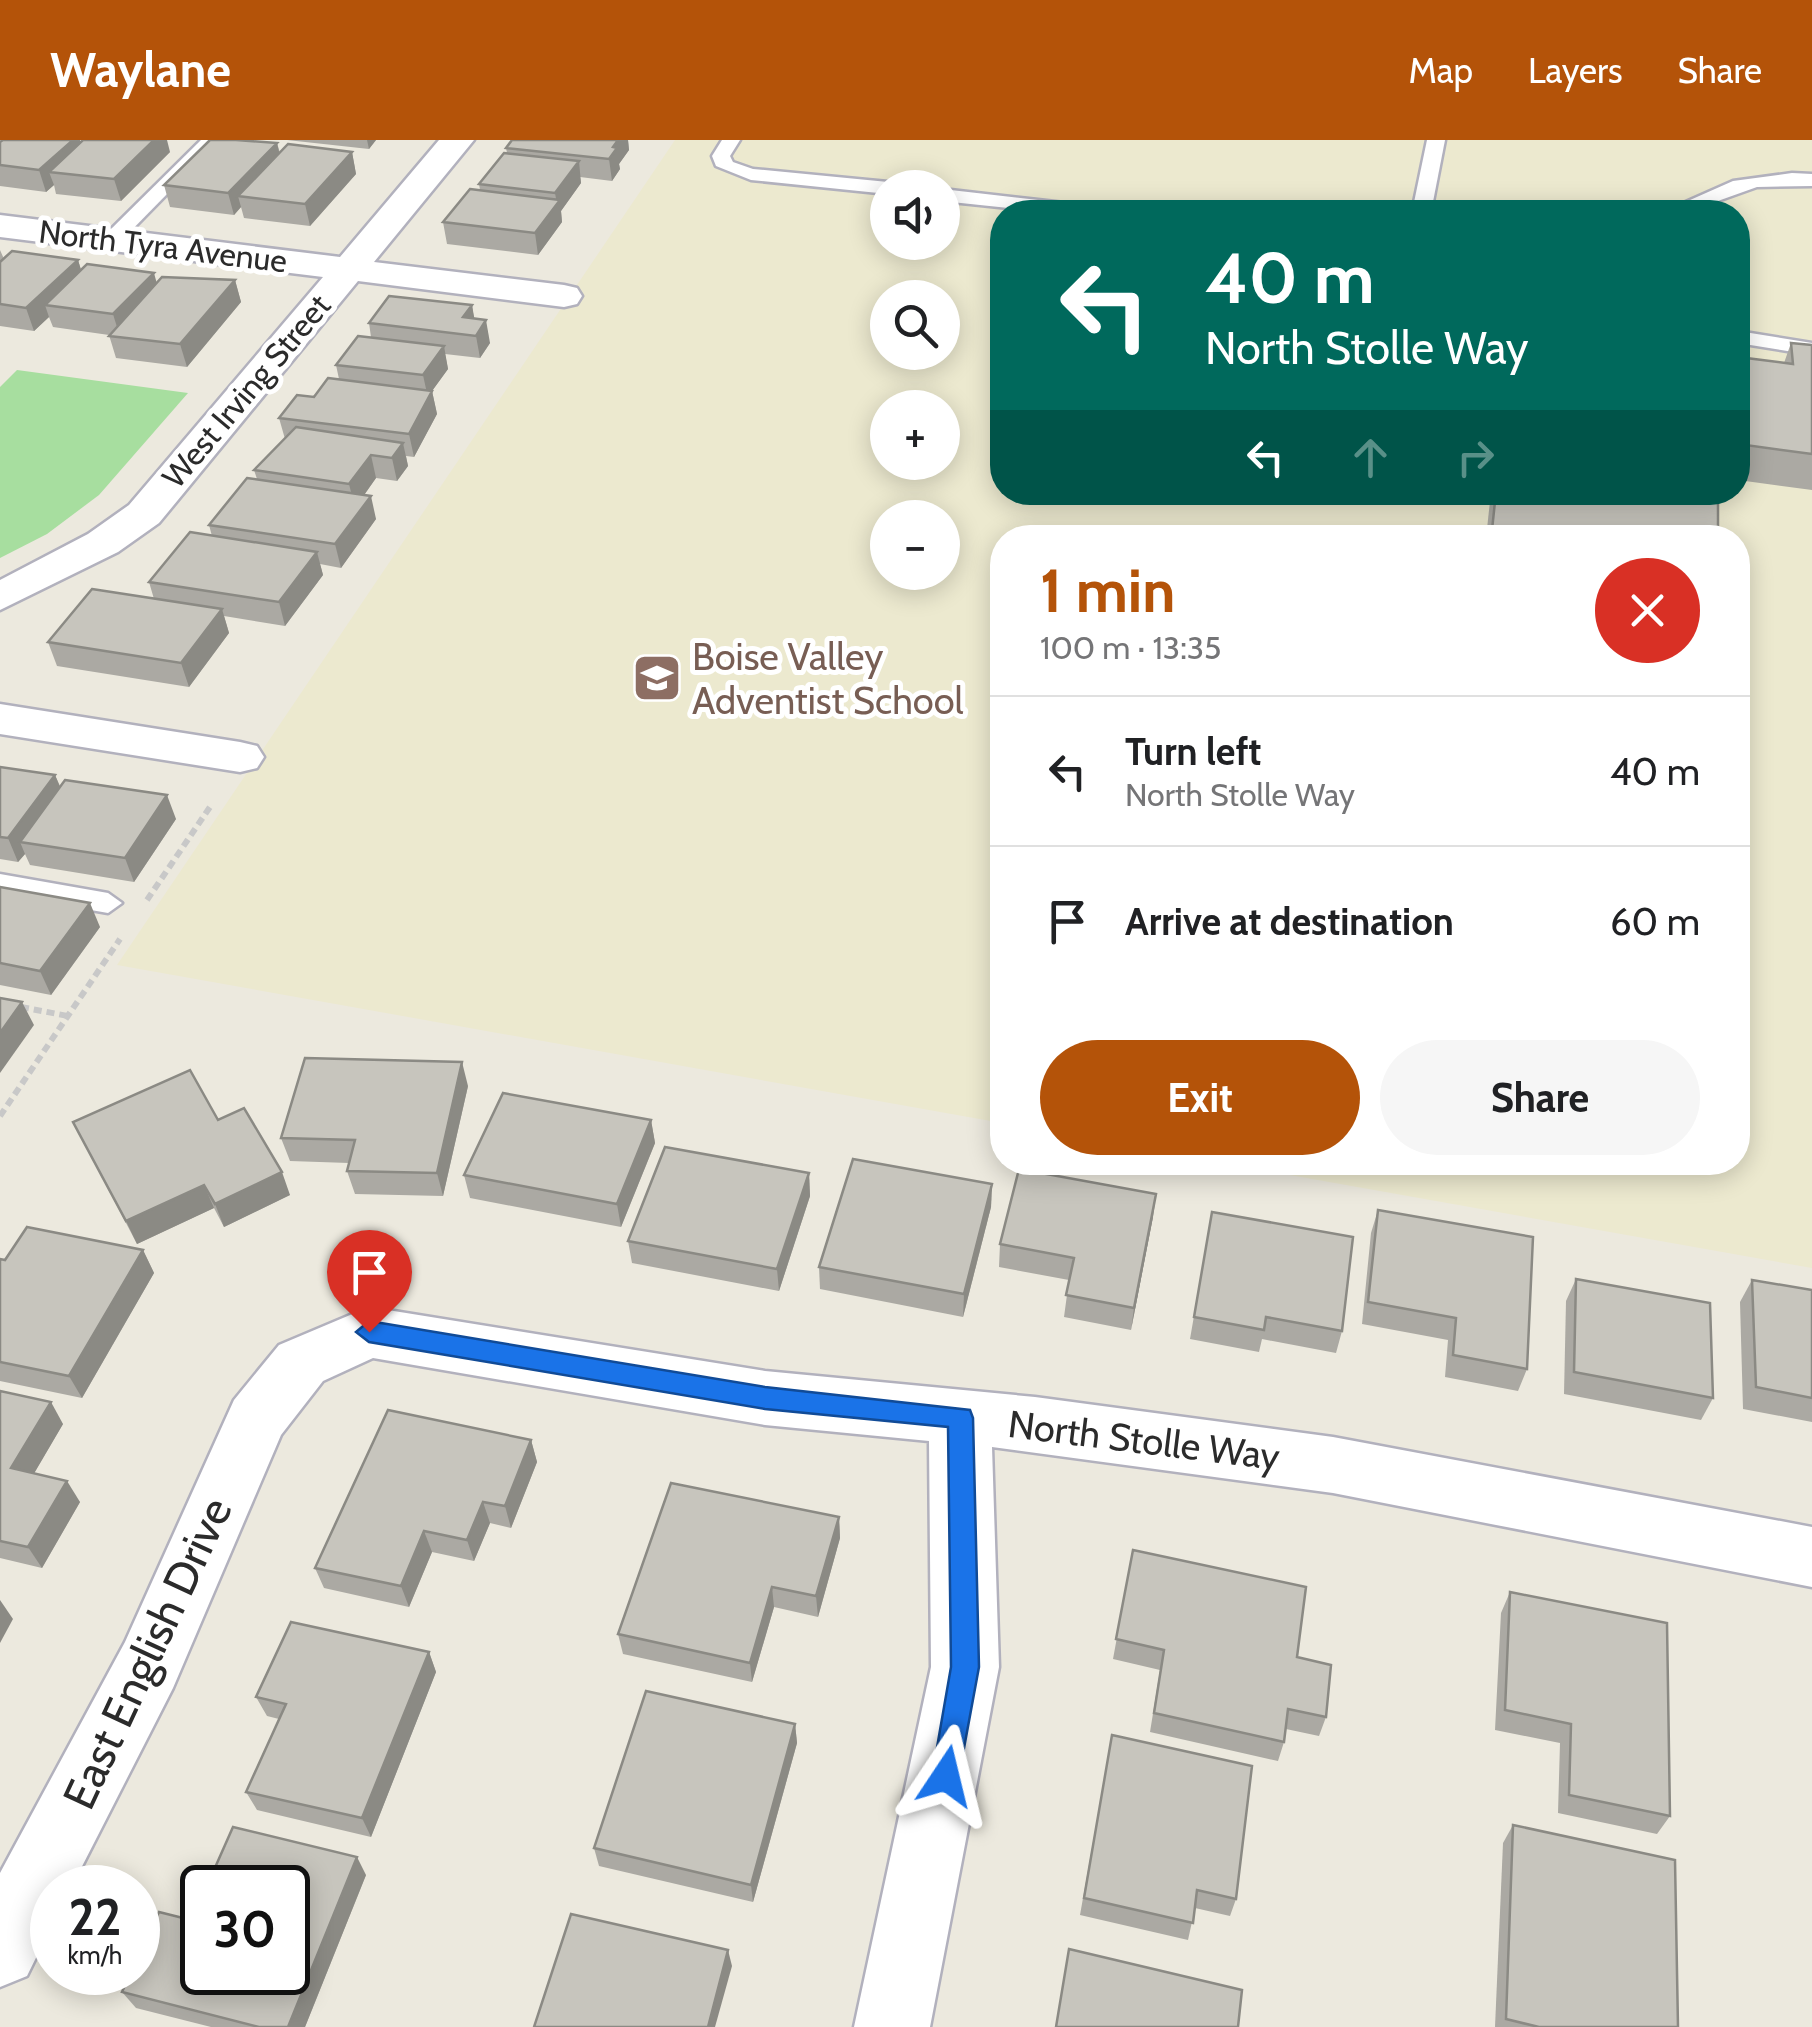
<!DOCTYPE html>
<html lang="en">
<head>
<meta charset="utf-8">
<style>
	body { margin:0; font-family:Cabin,sans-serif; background:#f6f6f6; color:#202124; height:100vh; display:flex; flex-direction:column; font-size:38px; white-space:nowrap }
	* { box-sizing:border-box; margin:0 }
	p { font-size:32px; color:#757577 }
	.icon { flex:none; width:55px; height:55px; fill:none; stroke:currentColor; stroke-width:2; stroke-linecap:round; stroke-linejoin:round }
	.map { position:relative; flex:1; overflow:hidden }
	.side { position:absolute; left:990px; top:385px; width:760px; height:650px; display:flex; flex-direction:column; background:#fff; border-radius:40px; box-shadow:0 5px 25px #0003 }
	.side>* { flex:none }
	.guide { position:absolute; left:990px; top:60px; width:760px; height:305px; border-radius:40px; box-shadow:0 5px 25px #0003; background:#00695c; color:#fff; overflow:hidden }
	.controls { position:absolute; left:870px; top:30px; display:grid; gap:20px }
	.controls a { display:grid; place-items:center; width:90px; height:90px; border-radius:50%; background:#fff; box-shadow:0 5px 25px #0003; font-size:50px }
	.speed { position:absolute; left:30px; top:1725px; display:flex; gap:20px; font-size:50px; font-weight:700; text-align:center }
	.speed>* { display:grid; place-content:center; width:130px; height:130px; border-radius:50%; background:#fff; box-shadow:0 5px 25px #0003; line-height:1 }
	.speed small { font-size:25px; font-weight:400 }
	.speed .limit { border:5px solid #111; border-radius:15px; background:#fff; color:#111 }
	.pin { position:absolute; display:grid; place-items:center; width:85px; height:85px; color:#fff; margin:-102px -42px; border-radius:50% 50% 50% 0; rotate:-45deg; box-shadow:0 0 10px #0007 }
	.pin .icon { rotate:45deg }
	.me { position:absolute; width:110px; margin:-55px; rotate:10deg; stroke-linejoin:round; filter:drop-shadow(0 0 8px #0008) }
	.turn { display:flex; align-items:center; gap:35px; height:210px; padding:0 50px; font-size:45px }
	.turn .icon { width:130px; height:130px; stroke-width:2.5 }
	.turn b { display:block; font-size:70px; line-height:85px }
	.lanes { display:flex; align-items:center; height:95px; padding:0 50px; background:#0003; justify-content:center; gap:50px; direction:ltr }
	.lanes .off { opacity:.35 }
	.round { display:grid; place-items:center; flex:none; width:105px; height:105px; border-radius:52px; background:#f6f6f6 }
	.head { display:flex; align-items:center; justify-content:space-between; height:170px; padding:0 50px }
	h1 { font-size:60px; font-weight:800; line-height:75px; color:#b45309 }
	.action { display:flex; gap:20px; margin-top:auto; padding:20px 50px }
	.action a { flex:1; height:115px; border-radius:60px; background:#b45309; color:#fff; font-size:40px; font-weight:800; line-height:115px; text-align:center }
	.action a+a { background:#f6f6f6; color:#202124 }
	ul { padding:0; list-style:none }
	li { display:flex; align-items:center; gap:30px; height:150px; padding:0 50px; border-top:2px solid #e0e0e0 }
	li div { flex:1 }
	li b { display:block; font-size:38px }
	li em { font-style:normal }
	header { display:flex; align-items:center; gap:60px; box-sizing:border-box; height:140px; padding:0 50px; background:#b45309; color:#fff }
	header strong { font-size:48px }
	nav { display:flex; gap:55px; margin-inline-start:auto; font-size:35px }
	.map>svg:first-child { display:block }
	.education { fill:#ece9cf; fill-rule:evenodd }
	.green { fill:#a7de9f }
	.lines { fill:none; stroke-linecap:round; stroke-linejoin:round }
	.lane-casing { stroke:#b2b1bd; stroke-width:5 }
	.street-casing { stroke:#b2b1bd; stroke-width:5 }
	.path { stroke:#c8c8c8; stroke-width:6; stroke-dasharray:8 5; stroke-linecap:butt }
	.lane { fill:#fff; fill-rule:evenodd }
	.street { fill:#fff; fill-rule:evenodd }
	.wall { fill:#aba9a3 }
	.shaded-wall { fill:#8b8a84 }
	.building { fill:#c7c5bd; stroke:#8b8a84; stroke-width:2.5 }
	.route { fill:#1a73e8; stroke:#114b97; stroke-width:2.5 }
	.labels { text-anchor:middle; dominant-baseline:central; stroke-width:10; stroke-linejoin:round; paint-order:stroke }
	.far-street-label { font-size:32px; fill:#2b2b2b; stroke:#fff }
	.education-label { font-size:38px; fill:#785e54; stroke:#fff; text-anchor:start }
	.street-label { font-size:38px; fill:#2b2b2b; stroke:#fff }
	.near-street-label { font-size:45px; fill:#2b2b2b; stroke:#fff }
</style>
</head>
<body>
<header>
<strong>Waylane</strong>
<nav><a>Map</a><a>Layers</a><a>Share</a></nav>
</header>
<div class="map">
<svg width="1812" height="1887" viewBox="0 0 1812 1887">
	<rect width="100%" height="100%" fill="#ece9de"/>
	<!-- education -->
	<path class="education" d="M675 0H1812V1128L1222 1023 1738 1022V398H1002V983L117 825ZM888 48H942V102H888ZM1002 72H1738V352H1002ZM888 158H942V212H888ZM888 268H942V322H888ZM888 378H942V432H888Z"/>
	<!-- green -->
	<polygon class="green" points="17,230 188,253 99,355 47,394 0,418 0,247"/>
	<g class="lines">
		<!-- lane casing -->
		<g class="lane-casing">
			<g id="lane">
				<polygon points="201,0 220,0 118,104 104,104 104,96"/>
				<polygon points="722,0 740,0 730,16 733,22 753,29 888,42 897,48 888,48 888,54 751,40 716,26 712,16"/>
				<polygon points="1427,0 1445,0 1431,72 1412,72"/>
				<polygon points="1792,33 1812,34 1812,46 1757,47 1687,72 1663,72 1733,41"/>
				<polygon points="942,49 1091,66 1101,72 1046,72 942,61"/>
				<polygon points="1738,191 1812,203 1812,215 1738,203"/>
				<polygon points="0,734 108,753 122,763 108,773 0,754"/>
			</g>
		</g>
		<!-- street casing -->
		<g class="street-casing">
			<g id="street">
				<polygon points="439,0 474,0 374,122 564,145 577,148 582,156 577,164 564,167 358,141 159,383 118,412 0,470 0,440 88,394 129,365 323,137 0,97 0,75 340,117"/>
				<polygon points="0,564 240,602 257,606 264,617 257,628 240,632 0,594"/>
				<polygon points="369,1167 765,1231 1035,1257 1333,1297 1812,1387 1812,1447 1333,1353 992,1307 999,1527 930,1887 854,1887 931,1527 929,1301 765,1285 373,1218 323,1241 281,1295 173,1548 71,1748 52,1748 52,1785 27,1836 0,1847 0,1733 125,1502 234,1260 279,1205"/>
			</g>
		</g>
		<!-- path -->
		<g class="path">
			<polyline points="147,760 212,664"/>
			<polyline points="21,867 68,876"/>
			<polyline points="0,976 120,799"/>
		</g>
		<!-- lane -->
		<use href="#lane" class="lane"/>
		<!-- street -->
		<use href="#street" class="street"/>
	</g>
	<!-- wall -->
	<g class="wall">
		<polygon points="287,0 376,0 369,9"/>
		<polygon points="512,0 628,0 629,10 619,24 620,29 612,41 580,37 581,43 561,71 562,82 538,115 447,104 443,82 480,50 479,44 507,13 506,8"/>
		<polygon points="0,2 81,2 170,12 121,61 56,54 54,45 46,52 0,46"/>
		<polygon points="277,3 280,13 352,12 356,34 310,86 244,78 241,67 234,75 170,67 164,45"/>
		<polygon points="0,110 4,119 78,120 81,130 157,142 235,140 241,162 187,227 116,218 109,195 53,187 49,177 34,191 0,186"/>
		<polygon points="472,165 474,179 490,203 480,218 445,214 448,229 432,251 437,274 414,317 406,316 408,326 397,341 376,338 364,355 376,379 341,428 320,424 323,435 285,486 224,476 229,493 189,547 57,526 48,502 154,459 149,442 212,396 209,385 257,339 254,330 285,299 279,278 339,239 336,225 371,197 369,183"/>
		<polygon points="1791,203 1812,205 1812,350 1738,340 1738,217 1784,223"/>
		<polygon points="1491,352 1718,352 1718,398 1486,398"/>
		<polygon points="0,627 55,635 60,646 176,679 134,742 30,725 25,714 18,722 0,719"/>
		<polygon points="0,747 100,787 51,855 0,845"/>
		<polygon points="468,946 443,1056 355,1054 347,1031 349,1023 290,1021 281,998"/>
		<polygon points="218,980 290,1055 224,1087 214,1068 137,1104 73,982"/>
		<polygon points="651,980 655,1003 621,1087 470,1058 464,1035"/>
		<polygon points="809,1033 810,1056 779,1151 632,1123 628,1101"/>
		<polygon points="992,1044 991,1067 963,1177 820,1149 819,1127"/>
		<polygon points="1378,1070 1527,1229 1518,1251 1445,1237 1448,1200 1362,1184 1371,1093"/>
		<polygon points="1212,1072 1342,1191 1336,1213 1262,1199 1259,1212 1190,1199"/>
		<polygon points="1153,1077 1131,1190 1064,1177 1069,1140 999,1127 1000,1104"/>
		<polygon points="143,1110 154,1133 82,1258 0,1241 0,1119 5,1120"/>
		<polygon points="1576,1139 1713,1258 1701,1280 1564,1254 1566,1161"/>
		<polygon points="1752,1140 1812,1150 1812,1282 1743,1269 1740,1162"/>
		<polygon points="0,1251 63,1284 34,1333 80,1362 42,1428 0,1418"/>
		<polygon points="531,1300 537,1322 511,1388 490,1383 474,1421 432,1412 409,1467 324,1448 315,1428"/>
		<polygon points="839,1377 840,1398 818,1477 774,1467 752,1542 623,1514 618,1494"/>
		<polygon points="1133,1410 1297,1517 1326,1577 1319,1596 1286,1589 1284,1602 1278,1621 1150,1592 1160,1530 1113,1519"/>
		<polygon points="1510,1452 1670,1676 1657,1694 1558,1673 1560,1603 1495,1590 1501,1473"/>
		<polygon points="429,1512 436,1532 371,1697 257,1670 246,1652 279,1579 267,1576 256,1557"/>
		<polygon points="795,1584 797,1603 753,1762 599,1726 594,1708"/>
		<polygon points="1112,1595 1236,1759 1230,1776 1195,1768 1188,1800 1080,1775"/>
		<polygon points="1513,1685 1678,1887 1495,1887 1503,1703"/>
		<polygon points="366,1735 305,1887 211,1887 136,1868 122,1852 191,1780"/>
	</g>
	<!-- shaded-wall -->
	<g class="shaded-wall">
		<polygon points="73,0 80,0 85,16 49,32 54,45 46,52 39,30"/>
		<polygon points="154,0 167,0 170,12 121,61 114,39"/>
		<polygon points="367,0 376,0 369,9"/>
		<polygon points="619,0 628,0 629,10 619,24 620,29 612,41 609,19 613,7"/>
		<polygon points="277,3 282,25 238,56 241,67 234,75 228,53"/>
		<polygon points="352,12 356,34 310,86 305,64"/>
		<polygon points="579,21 581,43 561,71 562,82 538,115 535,93 557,64 555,53"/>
		<polygon points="78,120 85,143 45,165 49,177 34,191 26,168"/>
		<polygon points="154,133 160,155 120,197 113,174"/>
		<polygon points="235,140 241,162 187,227 180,204"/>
		<polygon points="472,165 476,188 463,177"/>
		<polygon points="486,180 490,203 480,218 476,196"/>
		<polygon points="444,206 448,229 432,251 437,274 414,317 409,294 428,258 423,235"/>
		<polygon points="403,303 408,326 397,341 392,318"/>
		<polygon points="371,315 376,338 355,368 349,344"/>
		<polygon points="371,356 376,379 341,428 335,404"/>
		<polygon points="317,412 323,435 285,486 279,462"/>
		<polygon points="222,469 229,493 189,547 181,523"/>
		<polygon points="55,635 65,659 20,702 25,714 18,722 8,698"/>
		<polygon points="167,655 176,679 134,742 125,718"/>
		<polygon points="90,763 100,787 51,855 40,831"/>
		<polygon points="22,862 34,885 0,933 0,893"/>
		<polygon points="462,922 468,946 443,1056 437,1033"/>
		<polygon points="651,980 655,1003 621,1087 617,1064"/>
		<polygon points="282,1032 290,1055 224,1087 215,1064"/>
		<polygon points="809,1033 810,1056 779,1151 777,1129"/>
		<polygon points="992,1044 991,1067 963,1177 964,1154"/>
		<polygon points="204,1045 214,1068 137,1104 126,1081"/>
		<polygon points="1156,1054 1153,1077 1131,1190 1134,1168"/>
		<polygon points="143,1110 154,1133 82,1258 69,1236"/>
		<polygon points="51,1262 63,1284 25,1349 11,1328"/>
		<polygon points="531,1300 537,1322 511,1388 505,1366"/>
		<polygon points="67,1341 80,1362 42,1428 28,1407"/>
		<polygon points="483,1362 490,1383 474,1421 467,1400"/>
		<polygon points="839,1377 840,1398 818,1477 816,1456"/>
		<polygon points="424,1391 432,1412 409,1467 401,1446"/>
		<polygon points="772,1447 774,1467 752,1542 750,1523"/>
		<polygon points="0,1460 13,1479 0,1503"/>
		<polygon points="429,1512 436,1532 371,1697 362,1678"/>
		<polygon points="795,1584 797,1603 753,1762 751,1745"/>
		<polygon points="357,1717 366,1735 305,1887 288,1887"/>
		<polygon points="728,1810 732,1826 715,1887 708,1887"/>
	</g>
	<!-- building -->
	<g class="building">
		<polygon points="3,0 73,0 39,30 0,25 0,2"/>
		<polygon points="83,0 154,0 114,39 49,32"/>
		<polygon points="210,0 236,0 277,3 228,53 164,45"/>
		<polygon points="512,0 618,0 613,7 617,8 609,19 506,8"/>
		<polygon points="288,4 352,12 305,64 238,56"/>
		<polygon points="504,13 579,21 555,53 479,44"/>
		<polygon points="470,49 560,60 535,93 443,82"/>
		<polygon points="12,111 78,120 26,168 0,164 0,122"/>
		<polygon points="87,124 154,133 113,174 45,165"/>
		<polygon points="162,137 235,140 180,204 109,196"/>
		<polygon points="389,156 472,165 463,177 486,180 476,196 369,183"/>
		<polygon points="358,196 444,206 423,235 336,225"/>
		<polygon points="1791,203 1812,205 1812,314 1738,304 1738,217 1793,224"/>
		<polygon points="328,238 432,251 409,294 279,278 297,255 314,257"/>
		<polygon points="296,287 403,303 392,318 371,315 349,344 254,330"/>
		<polygon points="247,338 371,356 335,404 209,385"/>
		<polygon points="1496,352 1718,352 1718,398 1546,398 1492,390"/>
		<polygon points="190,392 317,412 279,462 149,442"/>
		<polygon points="92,449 222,469 181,523 48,502"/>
		<polygon points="0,627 55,635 8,698 0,697"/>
		<polygon points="65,640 167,655 125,718 20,702"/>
		<polygon points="0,747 90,763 40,831 0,823"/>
		<polygon points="0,858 22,862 0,893"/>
		<polygon points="305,918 462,922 437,1033 347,1031 355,1000 281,998"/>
		<polygon points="190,930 218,980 244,968 282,1032 215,1064 204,1045 126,1081 73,982"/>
		<polygon points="503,953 651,980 617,1064 464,1035"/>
		<polygon points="665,1007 809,1033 777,1129 628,1101"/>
		<polygon points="853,1019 992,1044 964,1154 819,1127"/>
		<polygon points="1019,1029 1156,1054 1134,1168 1066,1155 1074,1118 1000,1104"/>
		<polygon points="1378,1070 1533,1097 1527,1229 1453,1215 1456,1178 1368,1162"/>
		<polygon points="1212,1072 1353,1097 1342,1191 1266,1177 1264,1190 1194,1177"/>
		<polygon points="27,1087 143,1110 69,1236 0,1222 0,1119 5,1120"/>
		<polygon points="1576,1139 1710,1163 1713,1258 1574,1232"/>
		<polygon points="1752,1140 1812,1150 1812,1258 1756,1247"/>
		<polygon points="0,1251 51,1262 11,1328 67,1341 28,1407 0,1401"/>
		<polygon points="388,1270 531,1300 505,1366 483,1362 467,1400 424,1391 401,1446 315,1428"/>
		<polygon points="671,1343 839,1377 816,1456 772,1447 750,1523 618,1494"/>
		<polygon points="1133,1410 1306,1447 1297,1517 1331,1525 1326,1577 1288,1569 1284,1602 1154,1573 1164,1510 1116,1499"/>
		<polygon points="1510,1452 1667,1483 1670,1676 1569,1655 1571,1584 1505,1570"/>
		<polygon points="291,1482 429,1512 362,1678 246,1652 286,1564 256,1557"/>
		<polygon points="646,1551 795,1584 751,1745 594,1708"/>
		<polygon points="1112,1595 1252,1626 1236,1759 1197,1750 1193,1783 1084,1758"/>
		<polygon points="1513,1685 1675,1720 1678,1887 1539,1887 1506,1879"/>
		<polygon points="233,1687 357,1717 288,1887 259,1887 122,1852 131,1832 138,1832 138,1818 159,1772 191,1780 202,1755 202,1832 288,1832 288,1748 206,1748"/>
		<polygon points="571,1774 728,1810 708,1887 534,1887"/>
		<polygon points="1069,1809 1242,1850 1238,1887 1056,1887"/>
	</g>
	<!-- route -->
	<polygon class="route" points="369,1181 765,1247 970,1270 973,1278 979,1527 957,1646 946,1650 936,1646 932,1636 951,1527 948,1287 765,1269 369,1202 356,1192"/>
	<!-- icons -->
	<defs>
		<g id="school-square" transform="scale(2.5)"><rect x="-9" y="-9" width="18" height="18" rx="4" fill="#8d6e63" stroke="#fff"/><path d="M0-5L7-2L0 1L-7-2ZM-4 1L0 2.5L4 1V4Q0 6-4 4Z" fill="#fff"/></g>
	</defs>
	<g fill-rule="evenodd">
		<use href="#school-square" x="657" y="538"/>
	</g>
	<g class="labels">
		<!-- far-street labels -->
		<g class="far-street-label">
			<text transform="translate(163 106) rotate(7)">North Tyra Avenue</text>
			<text transform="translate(246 251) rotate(-50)">West Irving Street</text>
		</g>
		<!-- education labels -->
		<g class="education-label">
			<text x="692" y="516">Boise Valley<tspan x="692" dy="44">Adventist School</tspan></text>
		</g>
		<!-- street labels -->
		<g class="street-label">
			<text transform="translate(1144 1300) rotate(7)">North Stolle Way</text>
		</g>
		<!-- near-street labels -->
		<g class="near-street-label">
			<text transform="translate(147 1513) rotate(-65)">East English Drive</text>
		</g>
	</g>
</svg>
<div class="controls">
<a><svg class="icon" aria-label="sound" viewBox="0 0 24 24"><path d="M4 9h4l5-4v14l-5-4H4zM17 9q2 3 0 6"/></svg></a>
<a><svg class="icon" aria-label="search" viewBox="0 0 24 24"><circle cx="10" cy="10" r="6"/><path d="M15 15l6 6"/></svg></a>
<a>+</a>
<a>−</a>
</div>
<div class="speed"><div>22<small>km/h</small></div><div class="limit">30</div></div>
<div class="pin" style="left:369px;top:1192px;background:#d93025"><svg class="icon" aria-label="arrive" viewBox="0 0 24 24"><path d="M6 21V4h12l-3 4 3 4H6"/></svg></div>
<svg class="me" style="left:946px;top:1636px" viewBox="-20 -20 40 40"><path d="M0-17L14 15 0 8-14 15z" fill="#1a73e8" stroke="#fff" stroke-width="4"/></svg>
<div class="guide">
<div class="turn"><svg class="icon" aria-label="left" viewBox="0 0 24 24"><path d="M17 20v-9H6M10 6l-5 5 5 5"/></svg><div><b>40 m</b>North Stolle Way</div></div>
<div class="lanes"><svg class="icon" aria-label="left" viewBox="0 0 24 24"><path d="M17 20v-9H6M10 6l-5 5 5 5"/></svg><svg class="icon off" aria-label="ahead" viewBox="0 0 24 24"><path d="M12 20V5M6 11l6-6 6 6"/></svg><svg class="icon off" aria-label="right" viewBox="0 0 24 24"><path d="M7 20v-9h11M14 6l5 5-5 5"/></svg></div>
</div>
<section class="side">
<div class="head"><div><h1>1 min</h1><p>100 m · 13:35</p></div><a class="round" style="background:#d93025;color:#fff"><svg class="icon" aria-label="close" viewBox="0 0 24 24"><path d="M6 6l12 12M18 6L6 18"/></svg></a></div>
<ul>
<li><svg class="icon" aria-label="left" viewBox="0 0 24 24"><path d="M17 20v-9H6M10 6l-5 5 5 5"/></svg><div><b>Turn left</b><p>North Stolle Way</p></div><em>40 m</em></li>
<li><svg class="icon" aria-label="arrive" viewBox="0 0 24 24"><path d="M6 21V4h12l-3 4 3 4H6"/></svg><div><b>Arrive at destination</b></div><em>60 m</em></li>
</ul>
<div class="action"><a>Exit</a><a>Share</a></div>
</section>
</div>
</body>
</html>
